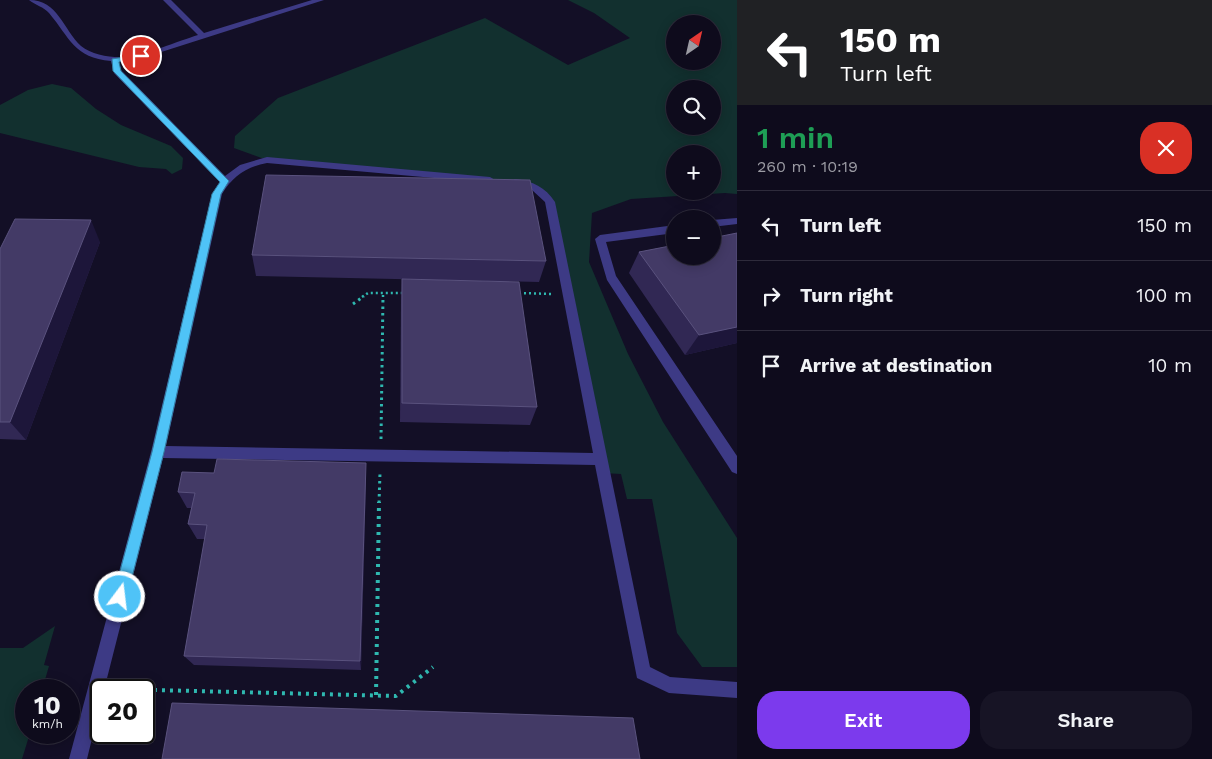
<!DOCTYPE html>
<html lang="en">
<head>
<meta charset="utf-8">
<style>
	body { margin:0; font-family:"Work Sans",sans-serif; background:#171425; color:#f1f3f6; height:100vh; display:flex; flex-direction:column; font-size:19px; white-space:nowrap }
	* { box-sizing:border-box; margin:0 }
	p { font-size:16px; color:#9b9ba3 }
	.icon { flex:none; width:28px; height:28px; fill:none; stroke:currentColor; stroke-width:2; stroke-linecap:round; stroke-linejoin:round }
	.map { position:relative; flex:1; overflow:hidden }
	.drawer { display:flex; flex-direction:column; background:#0e0b1c; width:475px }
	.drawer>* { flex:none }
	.guide { background:#202124; color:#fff; overflow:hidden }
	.needle { width:32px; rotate:34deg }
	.buttons { position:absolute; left:666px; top:15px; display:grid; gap:10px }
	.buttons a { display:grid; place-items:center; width:55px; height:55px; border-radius:50%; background:#0e0b1c; box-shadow:0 2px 12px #0003,0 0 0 1px #2e2b3b; font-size:25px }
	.speed { position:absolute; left:15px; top:679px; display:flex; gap:10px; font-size:25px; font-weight:700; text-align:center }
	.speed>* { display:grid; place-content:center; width:65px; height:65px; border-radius:50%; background:#0e0b1c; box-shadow:0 2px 12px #0003,0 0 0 1px #2e2b3b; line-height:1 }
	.speed small { font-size:12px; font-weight:400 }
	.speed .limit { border:2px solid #111; border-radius:8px; background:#fff; color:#111 }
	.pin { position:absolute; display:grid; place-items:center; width:42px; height:42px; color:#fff; margin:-21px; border:2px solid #fff; border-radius:50%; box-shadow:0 1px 5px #0007 }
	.me { position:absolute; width:55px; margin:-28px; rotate:15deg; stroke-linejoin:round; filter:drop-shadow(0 0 4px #0008) }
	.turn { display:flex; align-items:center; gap:18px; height:105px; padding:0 20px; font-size:22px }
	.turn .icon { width:65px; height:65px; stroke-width:2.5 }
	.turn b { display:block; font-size:35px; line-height:42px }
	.round { display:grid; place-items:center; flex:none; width:52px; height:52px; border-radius:20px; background:#171425 }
	.head { display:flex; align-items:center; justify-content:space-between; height:85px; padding:0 20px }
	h1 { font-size:30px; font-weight:600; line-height:38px; color:#1e9e55 }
	.primary-button { display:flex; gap:10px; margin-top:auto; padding:10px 20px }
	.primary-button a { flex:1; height:58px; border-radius:20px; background:#7c3aed; color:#fff; font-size:20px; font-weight:600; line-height:58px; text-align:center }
	.primary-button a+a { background:#171425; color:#f1f3f6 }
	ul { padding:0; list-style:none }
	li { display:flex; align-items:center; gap:15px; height:70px; padding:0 20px; border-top:1px solid #2e2b3b }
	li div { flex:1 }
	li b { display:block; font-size:19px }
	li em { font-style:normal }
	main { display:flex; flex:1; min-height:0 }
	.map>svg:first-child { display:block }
	.green { fill:#12302f; fill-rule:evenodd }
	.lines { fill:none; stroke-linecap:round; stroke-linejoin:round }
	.path-far2 { stroke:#2fb8b0; stroke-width:2.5; stroke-dasharray:2 3; stroke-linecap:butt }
	.path-far1 { stroke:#2fb8b0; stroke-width:3; stroke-dasharray:2.5 4; stroke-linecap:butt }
	.path { stroke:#2fb8b0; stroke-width:4; stroke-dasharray:3 5; stroke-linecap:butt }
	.minor { fill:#3d3a85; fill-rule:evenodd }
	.wall { fill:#312854 }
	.shaded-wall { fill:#1d163a }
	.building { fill:#433a66; stroke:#5a527e }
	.route { fill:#4fc3f7; stroke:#337fa1 }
</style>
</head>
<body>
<main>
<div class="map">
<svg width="737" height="759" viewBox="0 0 737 759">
	<rect width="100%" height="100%" fill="#130f26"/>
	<!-- green -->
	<g class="green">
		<path d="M568 0H737V194L725 193 631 199 592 213 589 262 628 354 663 422 737 538V667H702L677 633 652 499H627L621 474 603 473 550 202 537 187 267 160 234 148 235 136 278 98 485 18 568 65 630 38 594 13ZM675 24H712V61H675ZM675 89H712V126H675ZM675 154H712V191H675Z"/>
		<polygon points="52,84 71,88 96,109 121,125 171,146 183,158 182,169 172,174 166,169 139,167 0,133 0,105 28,90"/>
		<polygon points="55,626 44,665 49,666 42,690 26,690 26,732 30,733 22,759 0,759 0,648 23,648"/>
	</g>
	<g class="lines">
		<!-- path-far2 -->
		<g class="path-far2">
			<polyline points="519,293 552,294"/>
			<polyline points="362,297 368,293 405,293"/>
			<polyline points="383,297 383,292"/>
		</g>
		<!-- path-far1 -->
		<g class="path-far1">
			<polyline points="353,304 364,296"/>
			<polyline points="381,439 383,296"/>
			<polyline points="379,503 380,473"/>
		</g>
		<!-- path -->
		<g class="path">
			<polyline points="114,689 396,696 433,667"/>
			<polyline points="376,695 379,502"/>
		</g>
		<!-- minor -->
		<g class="minor">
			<path d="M29 0C58 0 63 29 81 46 92 55 111 58 125 57 140 57 181 40 198 35L163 0H171L204 33 312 0H324L130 62H119L121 70 225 176 240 165 267 157 490 177 495 180 490 183 267 163C246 167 233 176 222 194L166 446 593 453 545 202 532 190 512 184 510 182 515 179C533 181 545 187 555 202L650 667 670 677 737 682V698L669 693 637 678 595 465 163 458 104 690H101V702L87 759H69L151 452 212 194 220 182 114 73 111 61C74 58 70 38 49 13 44 7 35 5 29 0Z"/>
			<polygon points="737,218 737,224 712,227 712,220"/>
			<polygon points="675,225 675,233 606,242 616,276 737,456 737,474 732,472 607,280 595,239 600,235"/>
		</g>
	</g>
	<!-- wall -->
	<g class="wall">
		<polygon points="737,233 737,343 685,355 629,273 639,252"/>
		<polygon points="100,242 26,440 0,439 0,249"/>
		<polygon points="252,255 546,261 539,282 256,276"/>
		<polygon points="402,279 537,407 530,425 400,422 401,300"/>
		<polygon points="366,480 361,670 194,665 184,656 205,539 197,539 188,524 191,508 187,508 178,492"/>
	</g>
	<!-- shaded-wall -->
	<g class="shaded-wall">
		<polygon points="91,220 100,242 26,440 10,422"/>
		<polygon points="737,327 737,343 685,355 699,335"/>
		<polygon points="366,463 366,480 361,670 360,661"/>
	</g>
	<!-- building -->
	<g class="building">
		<polygon points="266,175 530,180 546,261 252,255"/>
		<polygon points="15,219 91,220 10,422 0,422 0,249"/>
		<polygon points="737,233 737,327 699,335 639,252 675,245 675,256 712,256 712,238"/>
		<polygon points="402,279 519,282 537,407 402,403"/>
		<polygon points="217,459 366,463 360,661 184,656 207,525 188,524 195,493 178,492 182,472 214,473"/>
		<polygon points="172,703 633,718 640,759 162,759"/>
	</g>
	<!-- route -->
	<polygon class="route" points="141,54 144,55 144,58 119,62 121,71 229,181 221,194 164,452 127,597 125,602 120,604 115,602 113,597 152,452 212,194 220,182 113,71 112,59"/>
</svg>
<div class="buttons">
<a><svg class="needle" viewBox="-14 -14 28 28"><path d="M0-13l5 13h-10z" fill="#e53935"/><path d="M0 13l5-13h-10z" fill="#9b9ba3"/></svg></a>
<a><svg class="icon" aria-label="search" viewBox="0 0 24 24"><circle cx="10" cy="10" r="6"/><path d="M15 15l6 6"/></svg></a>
<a>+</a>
<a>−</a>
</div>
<div class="speed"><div>10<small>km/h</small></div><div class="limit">20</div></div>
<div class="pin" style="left:141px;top:56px;background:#d93025"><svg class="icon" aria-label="arrive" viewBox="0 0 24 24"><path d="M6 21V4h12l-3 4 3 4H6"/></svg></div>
<svg class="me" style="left:120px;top:597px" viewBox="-20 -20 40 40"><circle r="17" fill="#4fc3f7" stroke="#fff" stroke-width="3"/><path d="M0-11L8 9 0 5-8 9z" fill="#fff"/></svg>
</div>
<section class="drawer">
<div class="guide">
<div class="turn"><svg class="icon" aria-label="left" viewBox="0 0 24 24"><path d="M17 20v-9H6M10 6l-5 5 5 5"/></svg><div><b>150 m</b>Turn left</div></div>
</div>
<div class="head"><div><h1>1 min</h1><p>260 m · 10:19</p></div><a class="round" style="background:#d93025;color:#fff"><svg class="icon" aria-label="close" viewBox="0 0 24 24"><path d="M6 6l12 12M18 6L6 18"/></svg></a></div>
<ul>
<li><svg class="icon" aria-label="left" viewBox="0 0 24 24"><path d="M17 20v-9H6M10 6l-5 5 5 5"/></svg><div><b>Turn left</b></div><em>150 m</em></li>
<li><svg class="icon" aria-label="right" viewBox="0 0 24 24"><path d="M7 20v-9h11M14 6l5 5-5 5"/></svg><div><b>Turn right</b></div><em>100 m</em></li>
<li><svg class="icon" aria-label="arrive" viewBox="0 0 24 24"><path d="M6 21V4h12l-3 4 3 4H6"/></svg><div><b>Arrive at destination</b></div><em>10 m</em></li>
</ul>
<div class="primary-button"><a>Exit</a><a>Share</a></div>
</section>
</main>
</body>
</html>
